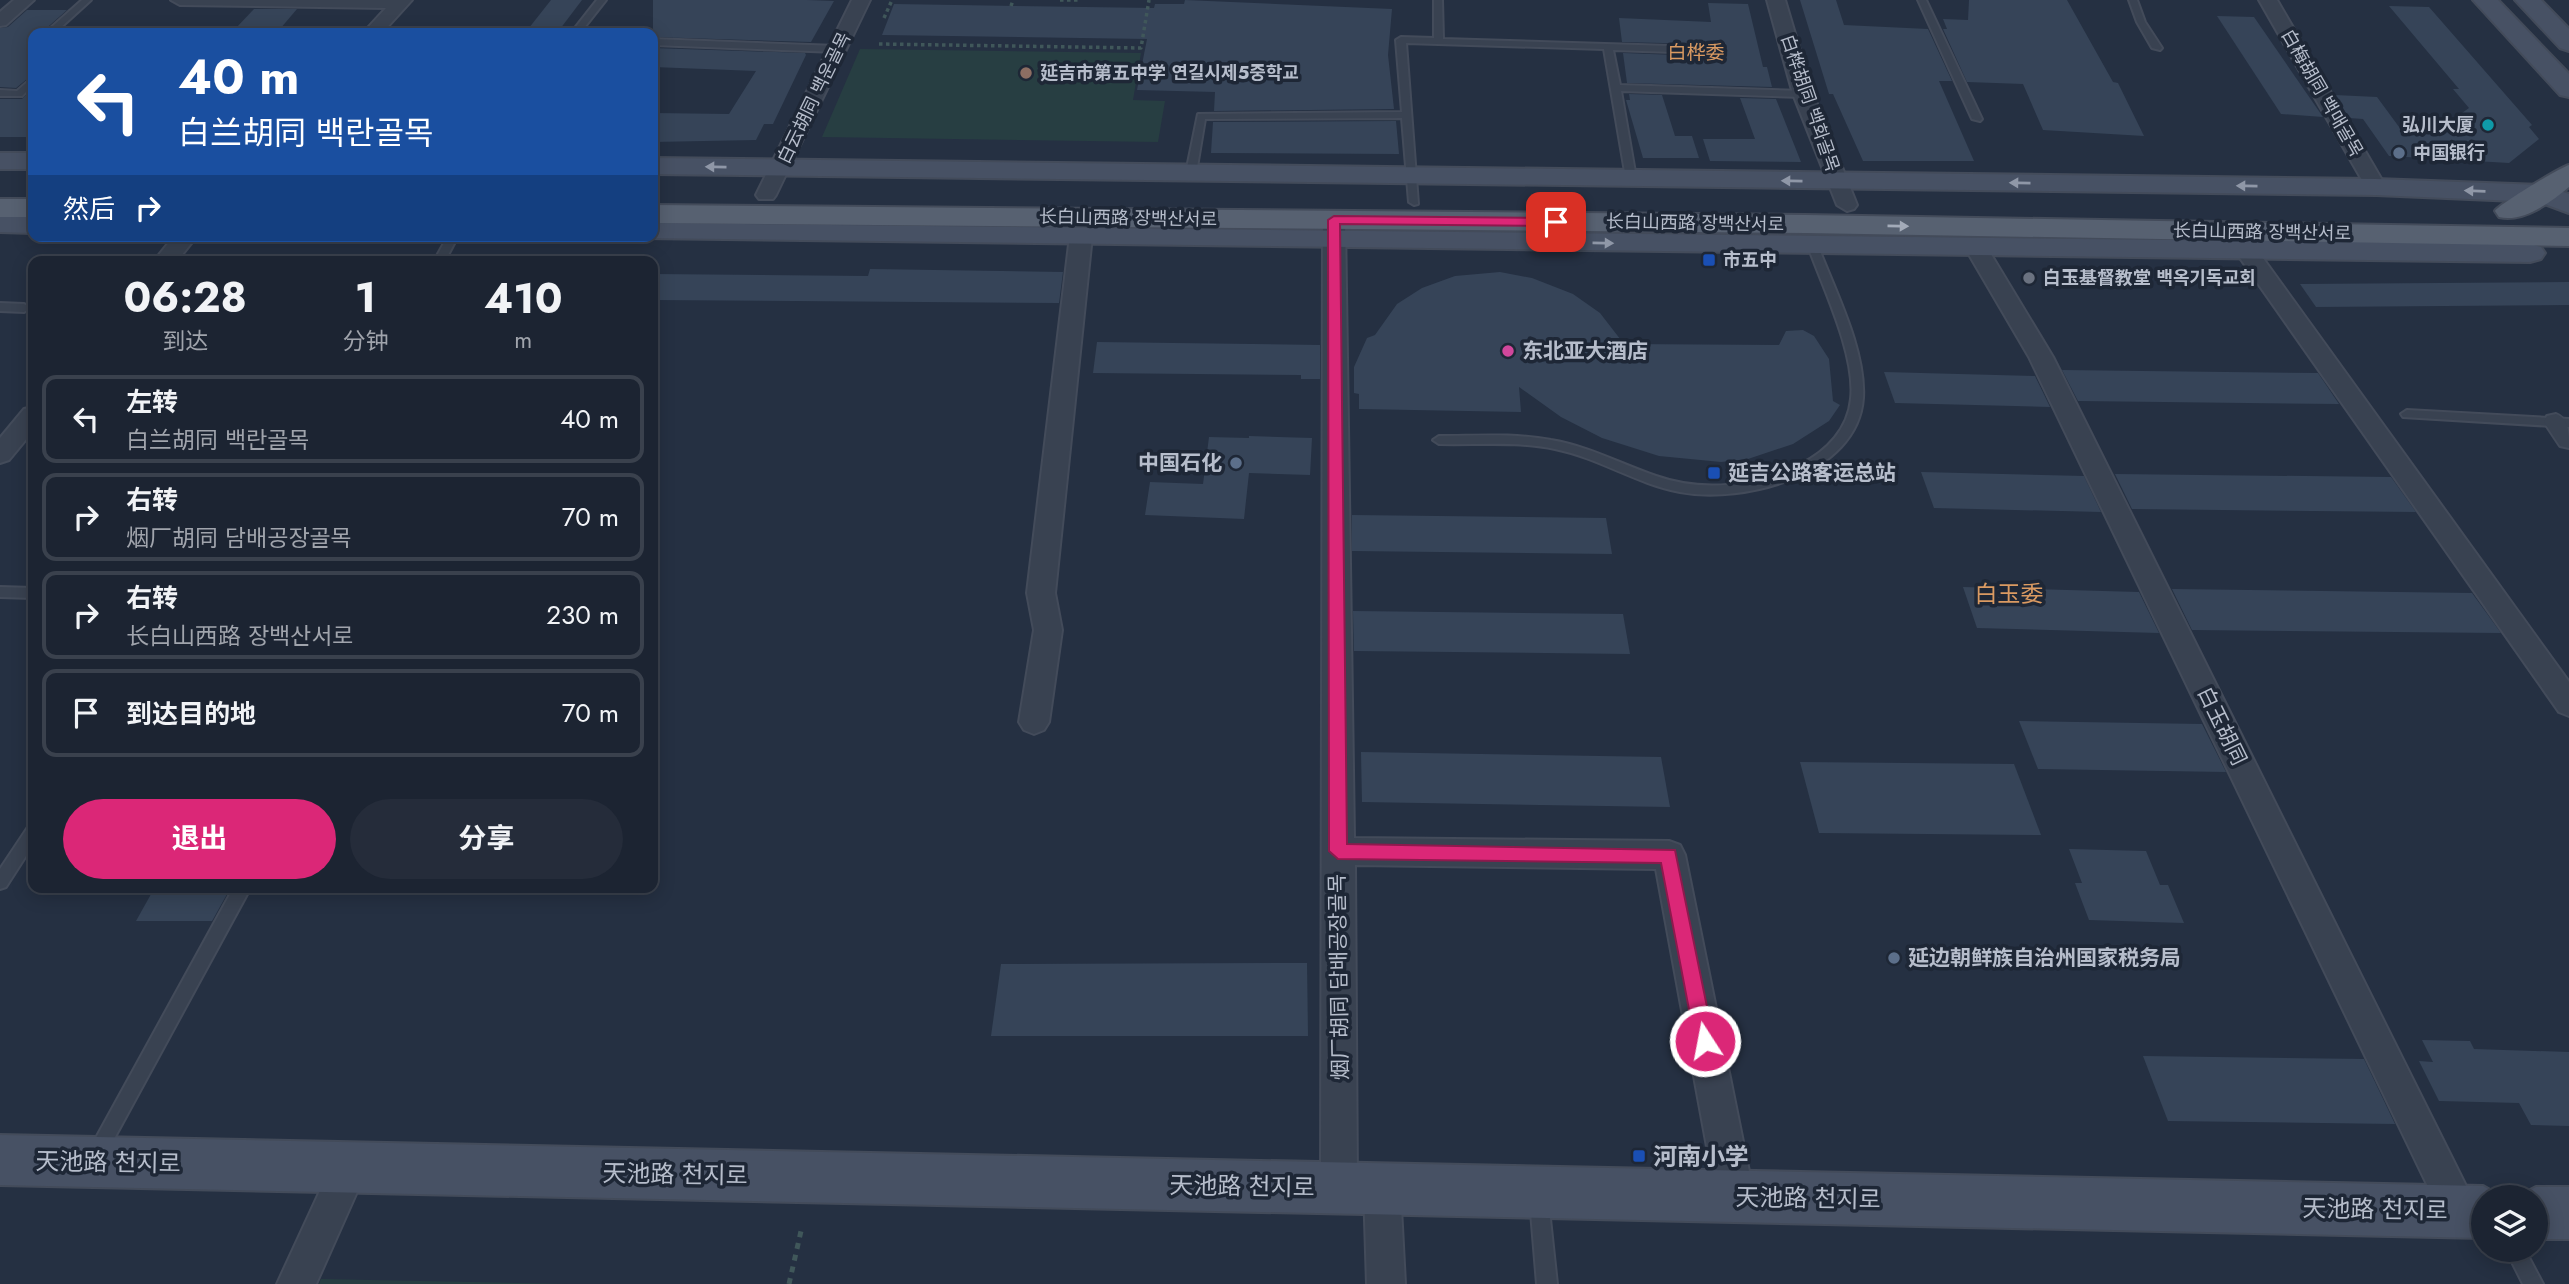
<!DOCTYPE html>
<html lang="zh">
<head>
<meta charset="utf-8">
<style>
	body { margin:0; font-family:Jost,"Noto Sans SC","Noto Sans KR",sans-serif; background:#252c3a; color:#f1f3f6; height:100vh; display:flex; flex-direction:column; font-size:26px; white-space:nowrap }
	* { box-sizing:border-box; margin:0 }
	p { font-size:23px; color:#a0a4ac }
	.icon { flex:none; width:38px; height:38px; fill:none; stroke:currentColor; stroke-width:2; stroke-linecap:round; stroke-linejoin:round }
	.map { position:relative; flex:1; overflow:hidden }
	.panel { position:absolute; left:28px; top:256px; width:630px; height:637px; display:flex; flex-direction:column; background:#1c2432; border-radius:14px; box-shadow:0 4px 18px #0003,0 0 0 2px #3a414d }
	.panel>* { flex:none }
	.top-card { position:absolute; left:28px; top:28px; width:630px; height:214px; border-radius:14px; box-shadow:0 4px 18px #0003,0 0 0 2px #3a414d; background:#1a4fa0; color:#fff; overflow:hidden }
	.buttons { position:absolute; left:2471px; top:1185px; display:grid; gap:14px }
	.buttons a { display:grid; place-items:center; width:77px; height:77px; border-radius:50%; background:#1c2432; box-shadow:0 4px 18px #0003,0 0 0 2px #3a414d; font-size:35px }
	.pin { position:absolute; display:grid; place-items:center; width:60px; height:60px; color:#fff; margin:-30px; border-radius:14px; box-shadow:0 4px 10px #0006 }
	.me { position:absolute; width:77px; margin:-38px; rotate:349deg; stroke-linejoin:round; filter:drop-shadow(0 0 5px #0008) }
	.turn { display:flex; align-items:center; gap:24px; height:147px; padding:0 35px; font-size:32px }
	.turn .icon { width:91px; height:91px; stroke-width:2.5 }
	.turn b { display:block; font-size:49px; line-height:60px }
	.then { display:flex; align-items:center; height:66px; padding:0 35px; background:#0003; gap:14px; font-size:26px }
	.eta { display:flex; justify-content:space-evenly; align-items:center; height:119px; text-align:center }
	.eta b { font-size:42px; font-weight:700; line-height:49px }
	.button { display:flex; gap:14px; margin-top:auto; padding:14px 35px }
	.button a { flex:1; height:80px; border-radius:42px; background:#db2777; color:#fff; font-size:28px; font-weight:700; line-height:80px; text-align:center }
	.button a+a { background:#252c3a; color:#f1f3f6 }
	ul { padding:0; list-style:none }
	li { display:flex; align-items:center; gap:21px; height:88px; margin:0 14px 10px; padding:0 21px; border:4px solid #3a414d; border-radius:14px }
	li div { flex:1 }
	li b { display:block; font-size:26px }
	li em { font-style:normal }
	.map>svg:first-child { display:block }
	.green { fill:#273e42 }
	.building { fill:#364458 }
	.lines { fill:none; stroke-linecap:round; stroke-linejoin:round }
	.lane-casing { stroke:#434b5a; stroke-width:4 }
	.street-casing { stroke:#434b5a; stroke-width:4 }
	.secondary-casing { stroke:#434b5a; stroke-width:4 }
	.primary-casing { stroke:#434b5a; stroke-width:4 }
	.path-far1 { stroke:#40575a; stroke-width:3.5; stroke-dasharray:3.5 3.5; stroke-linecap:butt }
	.path { stroke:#40575a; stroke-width:5; stroke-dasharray:6 6; stroke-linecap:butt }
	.lane { fill:#394251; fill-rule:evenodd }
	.street { fill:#394251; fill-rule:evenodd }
	.secondary { fill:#475164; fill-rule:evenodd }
	.primary { fill:#576171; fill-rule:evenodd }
	.oneway { fill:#8f97a7 }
	.oneway2 { fill:#a3abb9 }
	.route { fill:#db2777; stroke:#8e194d; stroke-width:2 }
	.education-dot { fill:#8d6e63; stroke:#1e2736; stroke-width:2.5 }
	.culture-dot { fill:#0f9aa8; stroke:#1e2736; stroke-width:2.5 }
	.service-dot { fill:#5c6f8a; stroke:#1e2736; stroke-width:2.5 }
	.transit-dot { fill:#1a4fb4; stroke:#1e2736; stroke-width:2.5 }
	.worship-dot { fill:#6b7280; stroke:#1e2736; stroke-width:2.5 }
	.hotel-dot { fill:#d1479c; stroke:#1e2736; stroke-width:2.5 }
	.labels { text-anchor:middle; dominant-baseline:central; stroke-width:7; stroke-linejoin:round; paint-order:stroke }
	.far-poi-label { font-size:18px; font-weight:bold; fill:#b6bdcb; stroke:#1e2736; text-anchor:start }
	.far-street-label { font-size:18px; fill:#b6bdcb; stroke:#1e2736 }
	.far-neighbourhood-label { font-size:19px; fill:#da9a62; stroke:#1e2736 }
	.poi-label { font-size:21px; font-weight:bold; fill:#b6bdcb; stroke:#1e2736; text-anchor:start }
	.street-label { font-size:21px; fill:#b6bdcb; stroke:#1e2736 }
	.neighbourhood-label { font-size:23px; fill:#da9a62; stroke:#1e2736 }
	.near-poi-label { font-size:24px; font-weight:bold; fill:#b6bdcb; stroke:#1e2736; text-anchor:start }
	.near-street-label { font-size:24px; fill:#b6bdcb; stroke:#1e2736 }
</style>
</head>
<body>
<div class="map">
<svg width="2569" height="1284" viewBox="0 0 2569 1284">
	<rect width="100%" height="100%" fill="#253042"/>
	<!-- green -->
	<g class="green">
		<polygon points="860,49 1141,53 1133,100 1165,101 1158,142 822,137"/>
		<polygon points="321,1279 568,1284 319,1284"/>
	</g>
	<!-- building -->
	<g class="building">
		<polygon points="551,0 582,0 557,33 525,33"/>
		<polygon points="653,0 807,0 834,1 811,42 653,37"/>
		<polygon points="1185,0 1392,9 1388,55 1394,109 1214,111 1215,92 1137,90 1147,39 882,35 894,4 1154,8 1155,4 1184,4"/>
		<polygon points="1800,0 1836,0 1844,25 1928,29 1952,81 1939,81 1974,161 1863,161 1833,94 1829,94"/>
		<polygon points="1969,0 2067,0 2113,82 2118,83 2144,136 2043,130 2023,84 1967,82 1943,29 1947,29 1943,19 1968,20"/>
		<polygon points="1708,3 1748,4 1763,67 1767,67 1772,87 1627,83 1623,53 1703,56 1710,49 1703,44 1622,42 1619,18 1711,22"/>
		<polygon points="2389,6 2429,7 2532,125 2529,127 2539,139 2509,163 2389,156 2363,119 2349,118 2335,95 2377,97 2402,131 2434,133 2469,108 2453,89 2459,89"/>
		<polygon points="254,9 297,9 280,29 235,29"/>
		<polygon points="27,10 67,10 41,33 33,33 33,74 16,88 0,87 0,28 8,27"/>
		<polygon points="2217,16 2254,17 2323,117 2281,114"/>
		<polygon points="653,48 805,53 806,55 773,124 764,124 756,140 653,142 653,113 729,114 756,71 653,67"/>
		<polygon points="33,88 33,137 0,137 0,99 22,99"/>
		<polygon points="1629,94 1662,95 1675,136 1692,136 1699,158 1643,158 1626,100 1630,100"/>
		<polygon points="1740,98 1776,99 1801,162 1710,161 1703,139 1755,139"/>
		<polygon points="1396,121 1399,154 1211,153 1213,122"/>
		<polygon points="870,269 1063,272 1059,303 653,300 653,274 868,276"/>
		<polygon points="1500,272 1532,278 1573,294 1600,313 1624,344 1779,345 1786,331 1803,330 1814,336 1829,359 1833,401 1840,405 1829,421 1793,444 1748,459 1721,462 1659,456 1602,438 1561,417 1519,387 1521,412 1359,409 1359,394 1354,393 1354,367 1367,338 1375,335 1397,304 1422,288 1455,276"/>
		<polygon points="2569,282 2569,305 2316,307 2300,284"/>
		<polygon points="1097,342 1320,345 1320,379 1301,379 1301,375 1093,373"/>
		<polygon points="2062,370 2318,373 2339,404 2078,401"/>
		<polygon points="1884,372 2035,376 2050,407 1895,403"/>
		<polygon points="1249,436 1312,438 1310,475 1249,473 1244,519 1145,515 1150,482 1203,484 1209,437 1249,438"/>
		<polygon points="1921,472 2084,476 2101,512 1934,508"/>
		<polygon points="2115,474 2391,477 2416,512 2132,509"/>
		<polygon points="1352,515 1606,518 1612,554 1352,551"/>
		<polygon points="1963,587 2139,592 2159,633 1977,628"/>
		<polygon points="2172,589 2472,593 2501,633 2192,630"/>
		<polygon points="1353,611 1623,614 1630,654 1354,651"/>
		<polygon points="2019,721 2202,724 2226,772 2038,769"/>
		<polygon points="1361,752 1661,757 1670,807 1362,802"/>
		<polygon points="1800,762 2014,764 2041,835 1819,833"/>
		<polygon points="2069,849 2146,851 2160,885 2168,885 2184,923 2089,920 2075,883 2082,883"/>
		<polygon points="155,887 231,887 212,921 136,921"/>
		<polygon points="1307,963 1308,1036 991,1036 1001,964"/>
		<polygon points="2422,1040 2470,1041 2474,1049 2569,1052 2569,1126 2531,1125 2519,1103 2439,1101 2419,1061 2433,1062"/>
		<polygon points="2143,1056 2364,1059 2395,1124 2168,1121"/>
	</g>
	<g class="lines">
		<!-- lane casing -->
		<g class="lane-casing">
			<g id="lane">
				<polygon points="82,0 91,0 58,30 169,30 174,33 45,33"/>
				<polygon points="597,0 606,0 580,33 571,33"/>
				<polygon points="1434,0 1442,0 1443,39 1703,47 1708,50 1703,53 1613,50 1620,85 1803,91 1808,94 1803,97 1621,91 1636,178 1631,181 1626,178 1604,49 1406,43 1418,204 1414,205 1409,202 1402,118 1205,119 1196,173 1187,175 1186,173 1198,114 1402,112 1396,40 1401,37 1434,38"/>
				<polygon points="1918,0 1926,0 1982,119 1980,121 1972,119"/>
				<polygon points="2129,0 2137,0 2145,22 2162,48 2160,50 2152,48 2137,22"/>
				<polygon points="653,39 837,46 842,49 837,52 653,45"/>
				<polygon points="33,77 33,85 22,96 0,96 0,90 17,91"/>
				<polygon points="448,236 458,236 445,261 434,261"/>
				<path d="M1813 243 1818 246C1835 291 1866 350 1863 398 1858 475 1743 504 1680 492 1637 484 1599 458 1555 449 1517 441 1477 445 1439 444L1433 440 1439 436C1476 436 1514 433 1551 440 1588 446 1621 464 1656 476 1704 493 1757 486 1801 464 1827 451 1848 429 1851 399 1856 355 1823 288 1808 246Z"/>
				<polygon points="0,303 24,304 30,308 24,312 0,311"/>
				<polygon points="2407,410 2569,419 2569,427 2403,417 2401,414"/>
				<polygon points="0,587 33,588 33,598 0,597"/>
				<polygon points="33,825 33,845 6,887 0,889 0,869 28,827"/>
				<polygon points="234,887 251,887 103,1159 97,1162 91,1159 88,1153 91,1147"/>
				<polygon points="1539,1191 1546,1193 1548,1200 1557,1284 1537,1284 1530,1200 1532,1193"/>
				<polygon points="2506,1250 2525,1250 2543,1284 2523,1284"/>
			</g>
		</g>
		<!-- street casing -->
		<g class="street-casing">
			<g id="street">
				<polygon points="14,0 34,0 6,25 0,26 0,12"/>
				<polygon points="171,0 412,0 382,33 363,33 386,8 180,5"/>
				<polygon points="852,0 870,0 776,195 773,199 759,199 756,195"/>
				<polygon points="1767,0 1785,0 1813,94 1857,205 1854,209 1847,211 1837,205 1793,94"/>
				<polygon points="2259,0 2277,0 2386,187 2383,191 2369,191 2366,187"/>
				<polygon points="1334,214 1345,220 1354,838 1669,841 1680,845 1685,855 1754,1196 1748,1209 1735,1215 1722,1209 1716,1196 1656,869 1355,865 1357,1188 1352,1201 1339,1206 1326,1201 1321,1188 1323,220"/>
				<polygon points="1081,230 1092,236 1055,593 1062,630 1049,722 1044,730 1034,734 1024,730 1019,722 1034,630 1027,593 1070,236"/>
				<polygon points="174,236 197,236 177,261 154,261"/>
				<polygon points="1975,240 1986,246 2053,357 2472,1198 2478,1211 2472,1224 2459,1230 2446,1224 2029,357 1964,246"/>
				<polygon points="2244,242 2252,243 2569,682 2569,716 2559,712 2233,248"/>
				<polygon points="33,407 33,431 9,460 0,463 0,438 24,409"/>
				<path d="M2556 414C2569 419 2569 433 2569 448L2560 446 2544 422 2547 416Z"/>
				<polygon points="350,1149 363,1154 368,1167 316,1284 277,1284 337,1154"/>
				<polygon points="1382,1170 1395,1175 1400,1188 1405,1284 1367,1284 1364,1188 1369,1175"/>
			</g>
		</g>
		<!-- secondary casing -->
		<g class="secondary-casing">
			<g id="secondary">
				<polygon points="2473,0 2498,0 2569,74 2569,97 2560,95"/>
				<polygon points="2515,0 2541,0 2569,29 2569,51 2560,48"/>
				<rect x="0" y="153" width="33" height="16"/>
				<polygon points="653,158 2376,179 2543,185 2569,194 2569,213 2539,202 2376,195 653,174"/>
				<polygon points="0,214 33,215 33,233 0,232"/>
				<polygon points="653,223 2530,244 2541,247 2545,253 2541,259 2530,262 643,238 653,236"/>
				<polygon points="0,1135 2483,1186 2502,1197 2483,1197 2483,1238 0,1185"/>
				<polygon points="2536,1187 2569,1187 2569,1239 2536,1239 2536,1197 2517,1197"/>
			</g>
		</g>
		<!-- primary casing -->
		<g class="primary-casing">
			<g id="primary">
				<path d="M2569 165V187C2551 202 2523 223 2499 217L2495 211C2498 205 2561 167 2569 165Z"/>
				<rect x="0" y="199" width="33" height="18"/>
				<polygon points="653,205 1806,215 2569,228 2569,246 1806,233 653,223"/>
			</g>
		</g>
		<!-- path-far1 -->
		<g class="path-far1">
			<polyline points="1060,0 1081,0"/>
			<polyline points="1011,6 1013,0"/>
			<polyline points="884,18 892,0"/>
			<polyline points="879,44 1141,48 1149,0"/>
		</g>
		<!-- path -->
		<polyline class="path" points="789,1284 801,1231"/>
		<!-- lane -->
		<use href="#lane" class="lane"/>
		<!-- street -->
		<use href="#street" class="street"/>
		<!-- secondary -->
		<use href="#secondary" class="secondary"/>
		<!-- primary -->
		<use href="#primary" class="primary"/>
	</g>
	<!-- one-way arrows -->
	<defs><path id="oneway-solid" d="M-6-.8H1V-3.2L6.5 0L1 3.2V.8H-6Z" transform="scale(1.75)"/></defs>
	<g class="oneway">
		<use href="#oneway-solid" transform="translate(716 167) rotate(-179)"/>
		<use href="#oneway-solid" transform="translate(1792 181) rotate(-179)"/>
		<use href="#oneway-solid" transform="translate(2020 183) rotate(-179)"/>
		<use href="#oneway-solid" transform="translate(2247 186) rotate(-179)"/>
		<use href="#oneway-solid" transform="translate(2475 191) rotate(-178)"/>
		<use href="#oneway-solid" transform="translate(1603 243) rotate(1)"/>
	</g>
	<use class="oneway2" href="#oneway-solid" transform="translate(1898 226) rotate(1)"/>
	<!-- route -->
	<polygon class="route" points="1334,216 1556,218 1562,222 1556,226 1340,224 1347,844 1675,850 1714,1041 1712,1048 1705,1051 1698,1048 1695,1041 1661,863 1338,859 1329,851 1328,220"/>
	<!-- markers -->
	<circle class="education-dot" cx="1026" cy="73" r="7"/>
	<circle class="culture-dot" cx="2488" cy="125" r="7"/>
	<g class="service-dot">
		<circle cx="2399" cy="153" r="7"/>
		<circle cx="1236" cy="463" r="7"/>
		<circle cx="1894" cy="958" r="7"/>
	</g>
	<g class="transit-dot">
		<rect x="1702" y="253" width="14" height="14" rx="3.5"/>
		<rect x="1707" y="466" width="14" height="14" rx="3.5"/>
		<rect x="1632" y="1149" width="14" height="14" rx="3.5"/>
	</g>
	<circle class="worship-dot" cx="2029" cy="278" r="7"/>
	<circle class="hotel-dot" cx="1508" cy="351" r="7"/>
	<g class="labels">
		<!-- far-poi labels -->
		<g class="far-poi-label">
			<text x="1040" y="73">延吉市第五中学 연길시제5중학교</text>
			<text x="2474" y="125" text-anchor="end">弘川大厦</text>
			<text x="2413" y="153">中国银行</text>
			<text x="1723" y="260">市五中</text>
			<text x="2043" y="278">白玉基督教堂 백옥기독교회</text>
		</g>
		<!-- far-street labels -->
		<g class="far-street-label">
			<text transform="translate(2322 93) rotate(60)">白梅胡同 백매골목</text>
			<text transform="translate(814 98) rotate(-64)">白云胡同 백운골목</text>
			<text transform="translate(1810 103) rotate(71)">白桦胡同 백화골목</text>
			<text transform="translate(1128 218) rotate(1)">长白山西路 장백산서로</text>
			<text transform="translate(1695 223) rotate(1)">长白山西路 장백산서로</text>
			<text transform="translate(2262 232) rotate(1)">长白山西路 장백산서로</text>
		</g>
		<!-- far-neighbourhood labels -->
		<g class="far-neighbourhood-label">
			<text x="1696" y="52">白桦委</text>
		</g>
		<!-- poi labels -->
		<g class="poi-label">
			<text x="1522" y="351">东北亚大酒店</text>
			<text x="1222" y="463" text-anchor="end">中国石化</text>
			<text x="1728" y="473">延吉公路客运总站</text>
			<text x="1908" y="958">延边朝鲜族自治州国家税务局</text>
		</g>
		<!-- street labels -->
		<g class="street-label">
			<text transform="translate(2222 726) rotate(64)">白玉胡同</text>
			<text transform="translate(1339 977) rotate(-91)">烟厂胡同 담배공장골목</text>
		</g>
		<!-- neighbourhood labels -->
		<g class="neighbourhood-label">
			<text x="2009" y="594">白玉委</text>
		</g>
		<!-- near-poi labels -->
		<g class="near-poi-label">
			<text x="1653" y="1156">河南小学</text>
		</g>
		<!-- near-street labels -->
		<g class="near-street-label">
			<text transform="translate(108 1162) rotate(1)">天池路 천지로</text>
			<text transform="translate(675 1174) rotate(1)">天池路 천지로</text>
			<text transform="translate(1242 1186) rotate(1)">天池路 천지로</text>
			<text transform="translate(1808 1198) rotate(1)">天池路 천지로</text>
			<text transform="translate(2375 1209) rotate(1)">天池路 천지로</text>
		</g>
	</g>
</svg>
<div class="buttons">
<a><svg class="icon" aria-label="layers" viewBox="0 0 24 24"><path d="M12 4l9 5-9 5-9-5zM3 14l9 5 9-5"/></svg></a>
</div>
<div class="pin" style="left:1556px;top:222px;background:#d93025"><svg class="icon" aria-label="arrive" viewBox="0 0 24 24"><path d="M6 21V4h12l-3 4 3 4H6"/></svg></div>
<svg class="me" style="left:1705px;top:1041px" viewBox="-20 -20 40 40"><circle r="17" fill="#db2777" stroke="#fff" stroke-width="3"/><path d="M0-11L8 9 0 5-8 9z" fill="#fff"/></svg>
<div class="top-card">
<div class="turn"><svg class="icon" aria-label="left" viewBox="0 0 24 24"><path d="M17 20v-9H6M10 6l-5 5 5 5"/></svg><div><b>40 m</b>白兰胡同 백란골목</div></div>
<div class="then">然后<svg class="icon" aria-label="right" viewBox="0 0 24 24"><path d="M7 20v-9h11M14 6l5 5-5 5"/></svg></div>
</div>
<section class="panel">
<div class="eta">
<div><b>06:28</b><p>到达</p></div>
<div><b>1</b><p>分钟</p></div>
<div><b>410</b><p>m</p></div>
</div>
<ul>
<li><svg class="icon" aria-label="left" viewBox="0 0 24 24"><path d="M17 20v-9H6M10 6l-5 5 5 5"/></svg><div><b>左转</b><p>白兰胡同 백란골목</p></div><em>40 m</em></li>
<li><svg class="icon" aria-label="right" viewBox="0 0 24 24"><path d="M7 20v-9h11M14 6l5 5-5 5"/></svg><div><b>右转</b><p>烟厂胡同 담배공장골목</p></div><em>70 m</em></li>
<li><svg class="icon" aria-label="right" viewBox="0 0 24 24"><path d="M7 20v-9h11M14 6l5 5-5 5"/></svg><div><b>右转</b><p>长白山西路 장백산서로</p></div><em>230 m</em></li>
<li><svg class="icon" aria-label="arrive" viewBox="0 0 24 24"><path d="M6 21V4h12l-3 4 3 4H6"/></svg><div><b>到达目的地</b></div><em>70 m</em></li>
</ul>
<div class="button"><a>退出</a><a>分享</a></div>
</section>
</div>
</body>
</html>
